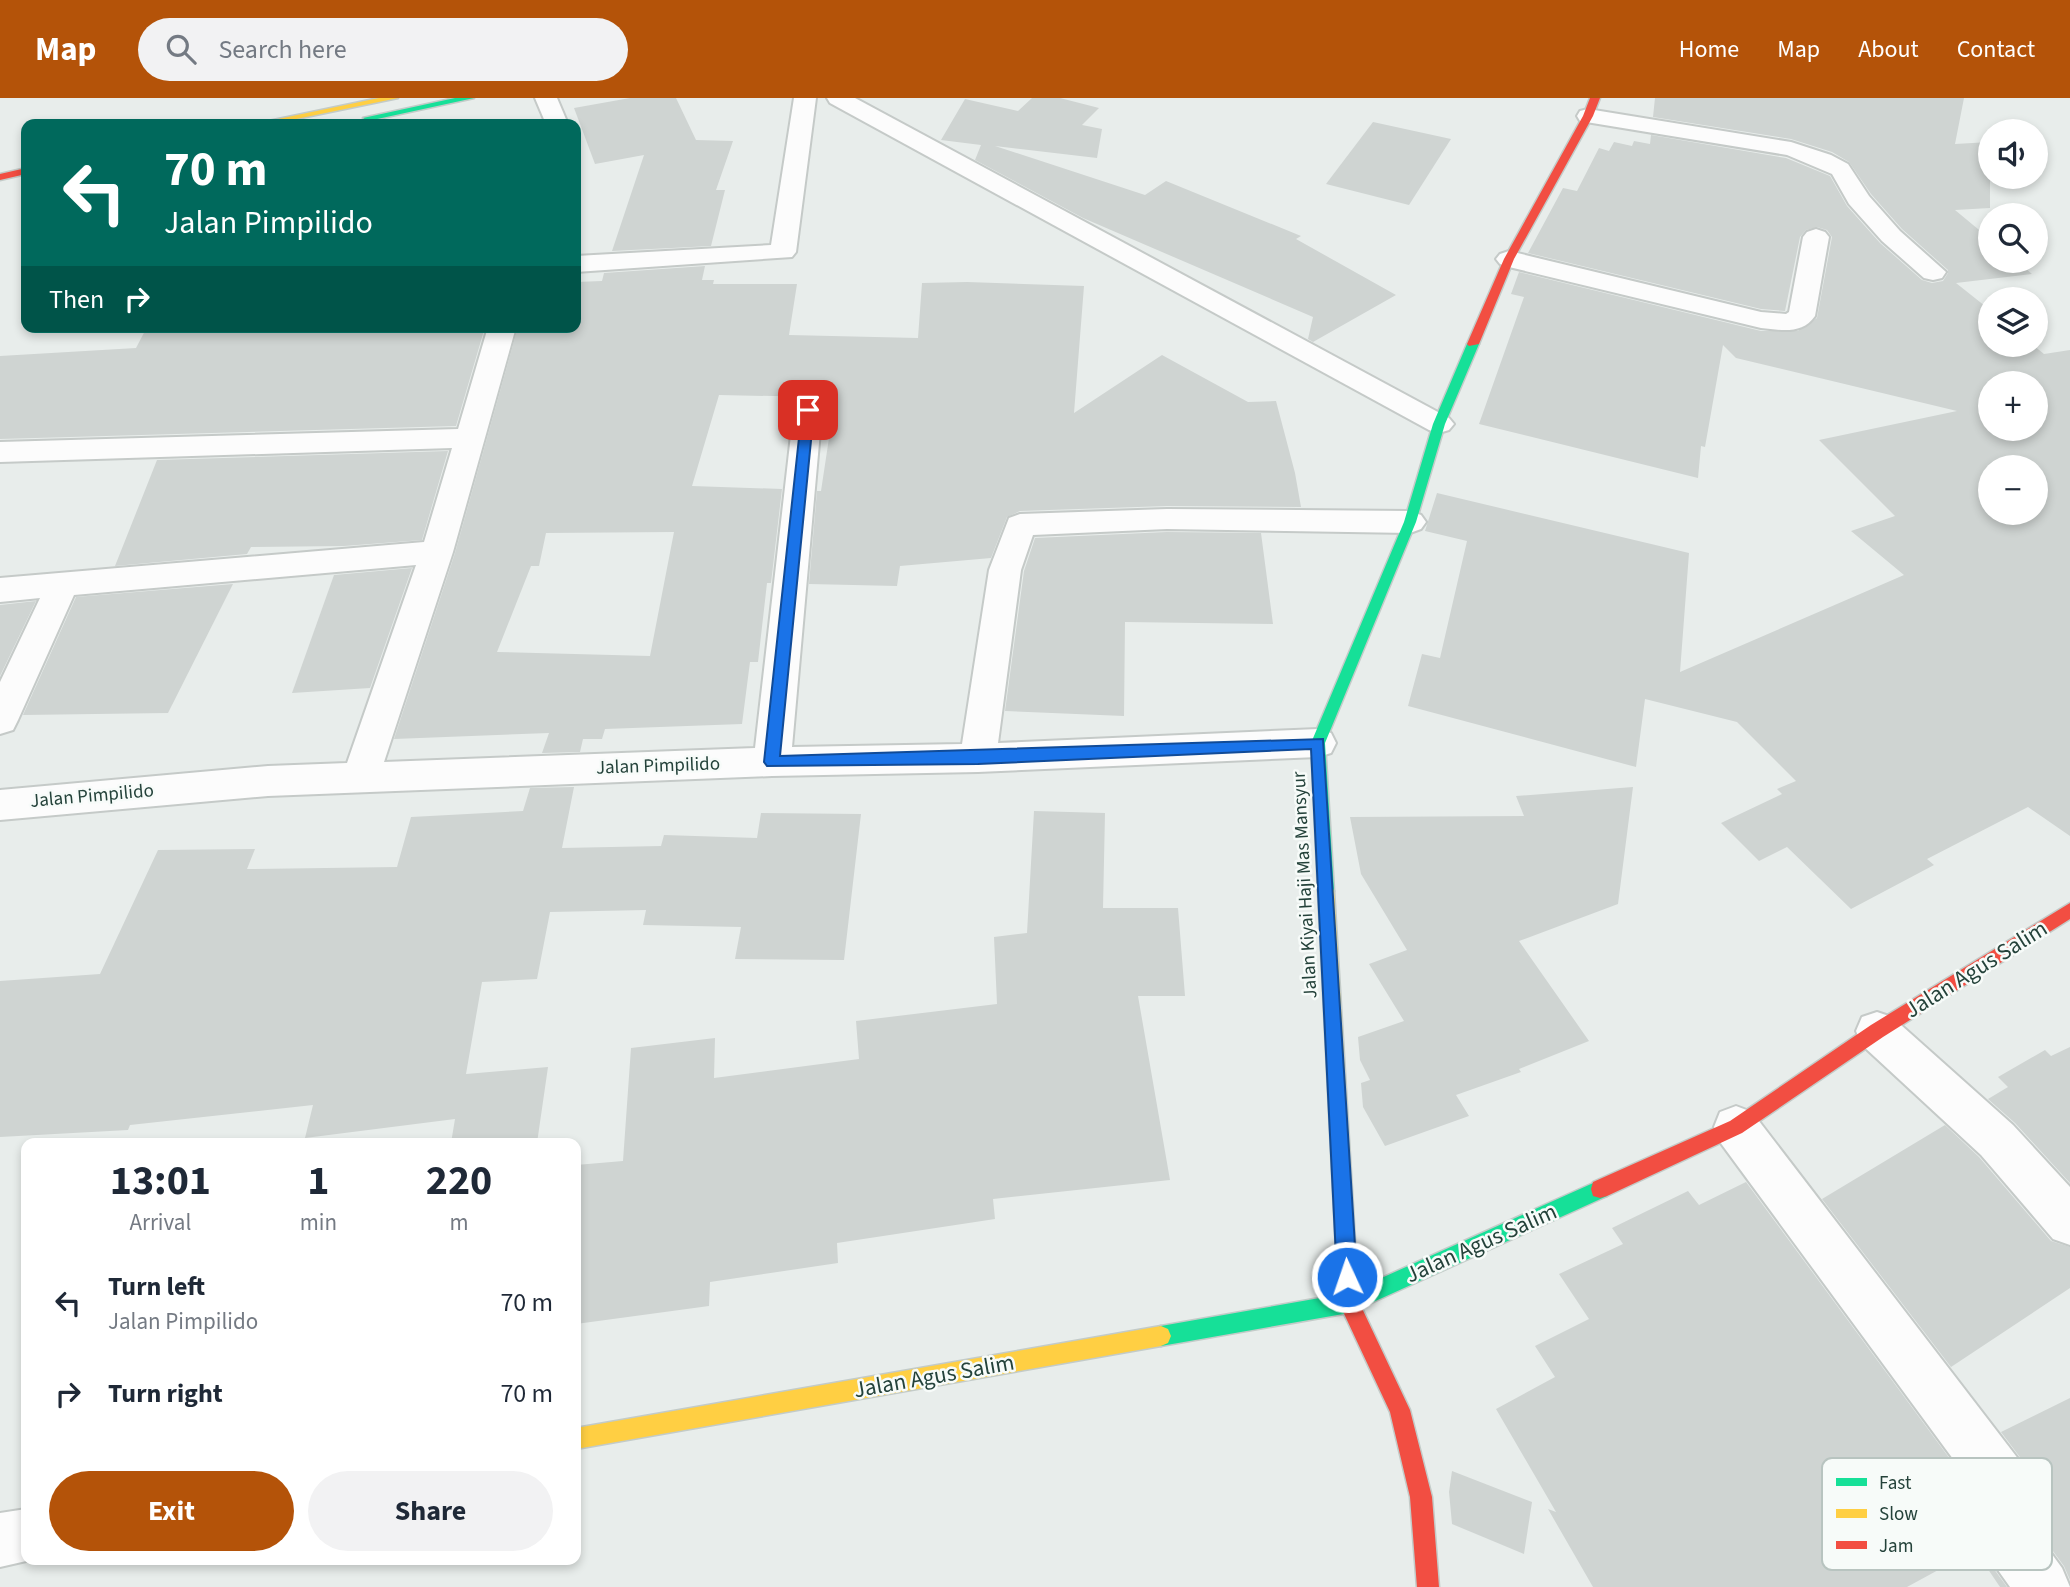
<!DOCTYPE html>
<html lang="en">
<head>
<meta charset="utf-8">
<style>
	body { margin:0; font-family:"Source Sans 3",sans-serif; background:#f2f2f3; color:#1f2937; height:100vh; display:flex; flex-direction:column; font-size:26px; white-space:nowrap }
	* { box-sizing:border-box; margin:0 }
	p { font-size:23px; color:#747a83 }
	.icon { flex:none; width:38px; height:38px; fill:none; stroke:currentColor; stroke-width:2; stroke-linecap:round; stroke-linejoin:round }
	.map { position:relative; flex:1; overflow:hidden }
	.panel { position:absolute; left:21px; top:1040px; width:560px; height:427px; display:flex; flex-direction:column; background:#fff; border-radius:14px; box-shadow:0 4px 10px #0003 }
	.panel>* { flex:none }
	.hud { position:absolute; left:21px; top:21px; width:560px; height:214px; border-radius:14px; box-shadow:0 4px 10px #0003; background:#00695c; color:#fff; overflow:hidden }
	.tools { position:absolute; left:1978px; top:21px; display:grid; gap:14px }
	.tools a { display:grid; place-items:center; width:70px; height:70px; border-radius:50%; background:#fff; box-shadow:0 4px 10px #0003; font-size:35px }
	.pin { position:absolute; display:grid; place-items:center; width:60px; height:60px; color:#fff; margin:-30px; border-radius:14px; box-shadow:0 4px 10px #0006 }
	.me { position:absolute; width:77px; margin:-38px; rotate:357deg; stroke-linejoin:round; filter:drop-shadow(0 0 5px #0008) }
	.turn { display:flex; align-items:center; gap:24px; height:147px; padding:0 28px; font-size:32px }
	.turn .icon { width:91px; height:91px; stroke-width:2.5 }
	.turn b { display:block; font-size:49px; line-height:60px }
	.then { display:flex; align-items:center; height:66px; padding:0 28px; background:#0003; gap:14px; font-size:26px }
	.eta { display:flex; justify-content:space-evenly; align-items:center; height:119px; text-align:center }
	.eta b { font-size:42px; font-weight:700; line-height:49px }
	.cta { display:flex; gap:14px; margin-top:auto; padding:14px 28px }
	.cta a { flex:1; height:80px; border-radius:42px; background:#b45309; color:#fff; font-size:28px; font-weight:700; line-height:80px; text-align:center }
	.cta a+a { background:#f2f2f3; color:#1f2937 }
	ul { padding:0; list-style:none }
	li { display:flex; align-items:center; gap:21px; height:91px; padding:0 28px }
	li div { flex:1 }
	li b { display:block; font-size:26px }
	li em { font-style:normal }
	header { display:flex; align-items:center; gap:42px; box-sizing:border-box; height:98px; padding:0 35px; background:#b45309; color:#fff }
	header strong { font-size:33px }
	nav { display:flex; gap:38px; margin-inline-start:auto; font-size:24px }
	.search { width:490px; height:63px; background:#f2f2f3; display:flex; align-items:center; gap:18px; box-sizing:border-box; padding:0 24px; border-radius:38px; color:#747a83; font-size:26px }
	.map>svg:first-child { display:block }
	.building { fill:#cfd4d2; fill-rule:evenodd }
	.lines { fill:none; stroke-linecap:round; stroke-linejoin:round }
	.street-casing { stroke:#c5cac8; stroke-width:4 }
	.fast-casing { stroke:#c3cbc8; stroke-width:3 }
	.slow-casing { stroke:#c3cbc8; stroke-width:3 }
	.jam-casing { stroke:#c3cbc8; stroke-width:3 }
	.street { fill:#fcfcfc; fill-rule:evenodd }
	.fast { fill:#16e098; fill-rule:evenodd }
	.slow { fill:#ffcf43; fill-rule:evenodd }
	.jam { fill:#f24e42; fill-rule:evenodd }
	.route { fill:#1a73e8; stroke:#114b97; stroke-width:2 }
	.labels { text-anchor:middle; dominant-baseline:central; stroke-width:5; stroke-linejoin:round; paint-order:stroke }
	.street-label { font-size:19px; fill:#24423a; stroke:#f7fbf9 }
	.near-street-label { font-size:23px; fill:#24423a; stroke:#f7fbf9 }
	.key { fill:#f7fbf9; stroke:#b8c4c0; stroke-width:2 }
	.key-label { font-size:19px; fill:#24423a }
</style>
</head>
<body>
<header>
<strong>Map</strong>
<div class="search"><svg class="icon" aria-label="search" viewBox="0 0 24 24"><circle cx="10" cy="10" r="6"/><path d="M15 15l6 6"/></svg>Search here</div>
<nav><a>Home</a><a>Map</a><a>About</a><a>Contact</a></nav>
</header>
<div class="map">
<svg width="2070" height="1489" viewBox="0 0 2070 1489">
	<rect width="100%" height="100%" fill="#e8edeb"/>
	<!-- building -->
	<g class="building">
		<polygon points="630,0 676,0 696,42 733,43 716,92 725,92 711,148 612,153 644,57 595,66 574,10"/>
		<polygon points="1032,0 1060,0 1099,10 1082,27 1102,31 1097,60 995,48 1145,97 1166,83 1301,138 1296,141 1396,197 1313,244 1308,241 1313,219 1083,120 975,62 981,47 941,42 965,1 1018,13"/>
		<path d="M1655 0H1964L1955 46 1990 44V110L1955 112 1990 141V163H2017L2032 176 1956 185 1990 212V247H2033L2044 256 2070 252V738L2028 709 1927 761 1934 767 1851 811 1787 749 1759 763 1721 725 1782 696 1777 691 1796 683 1737 624 1645 601 1636 669 1408 608 1422 556 1440 560 1467 443 1425 433 1437 395 1689 455 1680 574 1904 477 1851 433 1895 418 1819 342 1957 313 1736 260 1723 247 1705 349 1701 348 1698 380 1479 326 1524 199 1511 196 1519 174 1761 233H1798L1817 220 1832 139 1827 132 1817 129 1806 132 1800 139 1785 213 1761 211 1528 155 1563 90 1577 93 1599 50 1609 53 1614 44 1632 48 1634 43 1650 46 1651 37 1786 60 1830 78 1847 108 1880 145 1922 182 1932 185 1943 183 1948 175V172L1902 131 1871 96 1849 64 1832 54 1791 41 1653 19ZM1990 285H2035V331H1990ZM1990 369H2035V415H1990Z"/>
		<polygon points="1373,24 1451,41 1409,107 1326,86"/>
		<path d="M705 168 702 182H714L713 186H797L789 237 918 240 922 185 967 184 1084 188 1074 315 1162 257 1248 304 1276 303 1295 375 1301 409 1167 408 1020 413 1007 419 991 460 900 468 897 488 809 486 817 393H821L834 307H823L819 303 820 299 719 297 692 388 782 391 771 485H767L758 564H750L742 626 605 631 602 641H583L580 654 542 655 549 635 394 641 455 455 518 229H576V184L602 183 604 175ZM674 434 650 558 497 554 531 468H539L546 435Z"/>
		<polygon points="147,229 485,229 456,328 0,341 0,258 136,250"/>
		<polygon points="448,353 422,442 344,448 251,449 247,456 115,468 157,362"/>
		<polygon points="1167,434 1261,435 1273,526 1125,524 1124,618 1005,613 1024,473 1035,440"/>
		<polygon points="412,470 370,590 292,595 334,477"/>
		<polygon points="233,486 168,615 23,617 76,499"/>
		<polygon points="36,503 0,578 0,507"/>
		<polygon points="574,689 562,750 661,748 664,737 757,740 761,715 861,716 844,862 735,861 741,829 643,827 646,812 550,814 537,881 482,884 466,976 548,969 537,1045 451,1045 455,1021 305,1040 313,1007 130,1027 128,1032 0,1039 0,883 100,876 158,752 255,751 247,771 397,769 411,719 523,713 530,690"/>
		<polygon points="1633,689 1618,806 1519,843 1589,943 1519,971 1521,974 1456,997 1469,1018 1385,1048 1363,1009 1361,985 1370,982 1360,962 1358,939 1404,923 1369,866 1407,852 1361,776 1350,719 1524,718 1516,698"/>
		<polygon points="1034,713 1105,715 1103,810 1178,810 1185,898 1138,898 1170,1082 993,1101 995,1121 837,1145 838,1165 710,1184 709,1208 576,1226 576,1067 623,1063 631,950 715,940 714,980 859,961 856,923 997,906 994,839 1027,835"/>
		<polygon points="2070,949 2070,1085 2015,1025 1988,1001 2008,989 1998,979 2045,952 2051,958"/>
		<polygon points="1945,1027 1979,1059 2051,1143 2070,1149 2070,1190 1951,1269 1822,1101"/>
		<polygon points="1746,1084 1989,1414 1980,1438 1991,1467 2007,1489 2000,1489 1975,1452 1907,1489 1593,1489 1548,1411 1556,1414 1496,1311 1555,1279 1535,1248 1589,1221 1559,1176 1623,1146 1612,1130 1688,1093 1699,1107"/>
		<polygon points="2070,1300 2070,1482 2064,1468 2041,1437 2052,1412 2044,1391 2001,1334"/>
		<polygon points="1452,1373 1532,1404 1524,1456 1452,1426 1449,1394"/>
	</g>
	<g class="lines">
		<!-- street casing -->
		<g class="street-casing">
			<g id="street">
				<polygon points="535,0 557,0 568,26 546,26"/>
				<polygon points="794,0 816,0 796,154 792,159 576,174 576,158 771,147"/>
				<polygon points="827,0 855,0 1449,320 1454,326 1449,332 1439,335 1429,332 830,5"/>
				<polygon points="1588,11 1791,44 1831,57 1848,66 1869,98 1900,133 1946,174 1942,180 1933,182 1924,180 1882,143 1849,106 1832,76 1787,57 1580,23 1577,18 1580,13"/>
				<path d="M1816 131 1825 134 1829 139 1815 218C1802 237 1781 232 1761 230L1509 169 1500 166 1496 161 1500 156 1509 153 1761 214 1786 216 1789 214 1803 139 1807 134Z"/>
				<polygon points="488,229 516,229 453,454 384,664 755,650 794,311 798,305 808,302 818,305 822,311 792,649 962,646 989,472 1009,420 1020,416 1167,411 1410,413 1421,417 1426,424 1421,431 1410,435 1167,431 1033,437 1021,472 998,645 1318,631 1331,635 1336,645 1331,655 1318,659 978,674 772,678 268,698 0,722 0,692 268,668 347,665 416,467 74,497 18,622 13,632 0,636 0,584 40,500 0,504 0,480 424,444 452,350 0,364 0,344 458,331"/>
				<polygon points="1877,914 1892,919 2013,1027 2070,1089 2070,1147 2053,1141 1981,1057 1862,947 1856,933 1862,919"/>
				<polygon points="1736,1008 1752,1014 2042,1392 2050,1411 2038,1437 2062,1470 2070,1489 2010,1489 1993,1465 1982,1437 1992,1414 1720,1044 1714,1029 1720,1014"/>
				<polygon points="26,1411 26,1461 35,1461 0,1469 0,1415"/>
			</g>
		</g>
		<!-- fast casing -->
		<g class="fast-casing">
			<g id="fast">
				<polygon points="455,0 474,0 368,23 363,20"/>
				<polygon points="1473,243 1479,246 1445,326 1416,424 1325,645 1334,793 1332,798 1326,800 1320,798 1318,793 1311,645 1404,424 1433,326 1467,246"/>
				<polygon points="1600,1082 1607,1084 1609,1091 1607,1098 1349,1215 1161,1248 1154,1245 1151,1238 1154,1231 1161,1228 1348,1195"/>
			</g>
		</g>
		<!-- slow casing -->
		<g class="slow-casing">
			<g id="slow">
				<polygon points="379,0 398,0 272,26 254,26"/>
				<polygon points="1326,786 1332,788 1334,793 1358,1193 1355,1200 1348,1203 1341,1200 1338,1193 1318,793 1320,788"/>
				<polygon points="1161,1228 1168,1231 1171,1238 1168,1245 1161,1248 576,1351 576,1330"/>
			</g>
		</g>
		<!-- jam casing -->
		<g class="jam-casing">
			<g id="jam">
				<polygon points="1590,0 1600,0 1593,18 1514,161 1479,246 1469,248 1467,246 1504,161 1583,18"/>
				<polygon points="26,70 26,76 0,82 0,76"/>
				<polygon points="2070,805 2070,821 1883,939 1742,1035 1607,1098 1600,1100 1593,1098 1591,1091 1593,1084 1730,1023 1871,927"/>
				<polygon points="1348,1183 1355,1186 1359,1204 1410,1312 1432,1399 1439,1489 1417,1489 1410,1399 1390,1314 1339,1205 1338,1193 1341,1186"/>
			</g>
		</g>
		<!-- street -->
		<use href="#street" class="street"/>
		<!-- fast -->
		<use href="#fast" class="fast"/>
		<!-- slow -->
		<use href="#slow" class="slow"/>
		<!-- jam -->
		<use href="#jam" class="jam"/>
	</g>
	<!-- route -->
	<polygon class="route" points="808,308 814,312 780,658 1323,641 1357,1179 1354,1186 1347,1189 1340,1186 1337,1179 1311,651 978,666 767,668 764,664 802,312"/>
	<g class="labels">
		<!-- street labels -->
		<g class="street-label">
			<text transform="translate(658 668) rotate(-2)">Jalan Pimpilido</text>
			<text transform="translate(92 698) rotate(-5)">Jalan Pimpilido</text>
			<text transform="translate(1305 787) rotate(-93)">Jalan Kiyai Haji Mas Mansyur</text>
		</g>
		<!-- near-street labels -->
		<g class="near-street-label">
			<text transform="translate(1976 871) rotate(-32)">Jalan Agus Salim</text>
			<text transform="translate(1481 1145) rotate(-24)">Jalan Agus Salim</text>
			<text transform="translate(934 1278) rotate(-10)">Jalan Agus Salim</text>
		</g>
	</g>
	<!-- legend -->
	<rect x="1822" y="1360" width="230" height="112" rx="10" class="key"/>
	<rect x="1836" y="1380" width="31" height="8" fill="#16e098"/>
	<rect x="1836" y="1411" width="31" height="9" fill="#ffcf43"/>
	<rect x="1836" y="1443" width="31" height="8" fill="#f24e42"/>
	<g class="key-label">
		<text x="1879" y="1391">Fast</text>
		<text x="1879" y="1422">Slow</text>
		<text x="1879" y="1454">Jam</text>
	</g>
</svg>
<div class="tools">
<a><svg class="icon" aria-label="sound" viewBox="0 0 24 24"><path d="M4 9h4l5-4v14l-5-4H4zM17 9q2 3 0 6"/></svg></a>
<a><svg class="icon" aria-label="search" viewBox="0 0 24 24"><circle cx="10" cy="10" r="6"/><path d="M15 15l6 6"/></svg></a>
<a><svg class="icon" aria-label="layers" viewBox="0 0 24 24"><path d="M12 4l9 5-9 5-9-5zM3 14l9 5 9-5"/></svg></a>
<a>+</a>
<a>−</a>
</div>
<div class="pin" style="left:808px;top:312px;background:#d93025"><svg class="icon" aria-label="arrive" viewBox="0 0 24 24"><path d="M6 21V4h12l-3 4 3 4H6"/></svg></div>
<svg class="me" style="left:1347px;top:1179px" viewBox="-20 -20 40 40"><circle r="17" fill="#1a73e8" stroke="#fff" stroke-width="3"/><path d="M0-11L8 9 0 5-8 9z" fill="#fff"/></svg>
<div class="hud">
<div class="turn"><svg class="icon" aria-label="left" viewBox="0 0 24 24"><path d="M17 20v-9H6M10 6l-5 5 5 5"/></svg><div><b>70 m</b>Jalan Pimpilido</div></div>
<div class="then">Then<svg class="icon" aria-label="right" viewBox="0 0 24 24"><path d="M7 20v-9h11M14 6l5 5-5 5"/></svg></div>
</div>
<section class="panel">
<div class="eta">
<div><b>13:01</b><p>Arrival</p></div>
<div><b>1</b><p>min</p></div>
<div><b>220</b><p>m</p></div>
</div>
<ul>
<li><svg class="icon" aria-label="left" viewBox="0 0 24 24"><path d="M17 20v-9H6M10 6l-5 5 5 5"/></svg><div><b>Turn left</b><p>Jalan Pimpilido</p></div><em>70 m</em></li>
<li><svg class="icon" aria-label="right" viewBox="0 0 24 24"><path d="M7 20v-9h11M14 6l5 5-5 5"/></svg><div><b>Turn right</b></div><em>70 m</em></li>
</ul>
<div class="cta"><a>Exit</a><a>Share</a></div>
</section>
</div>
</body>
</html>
